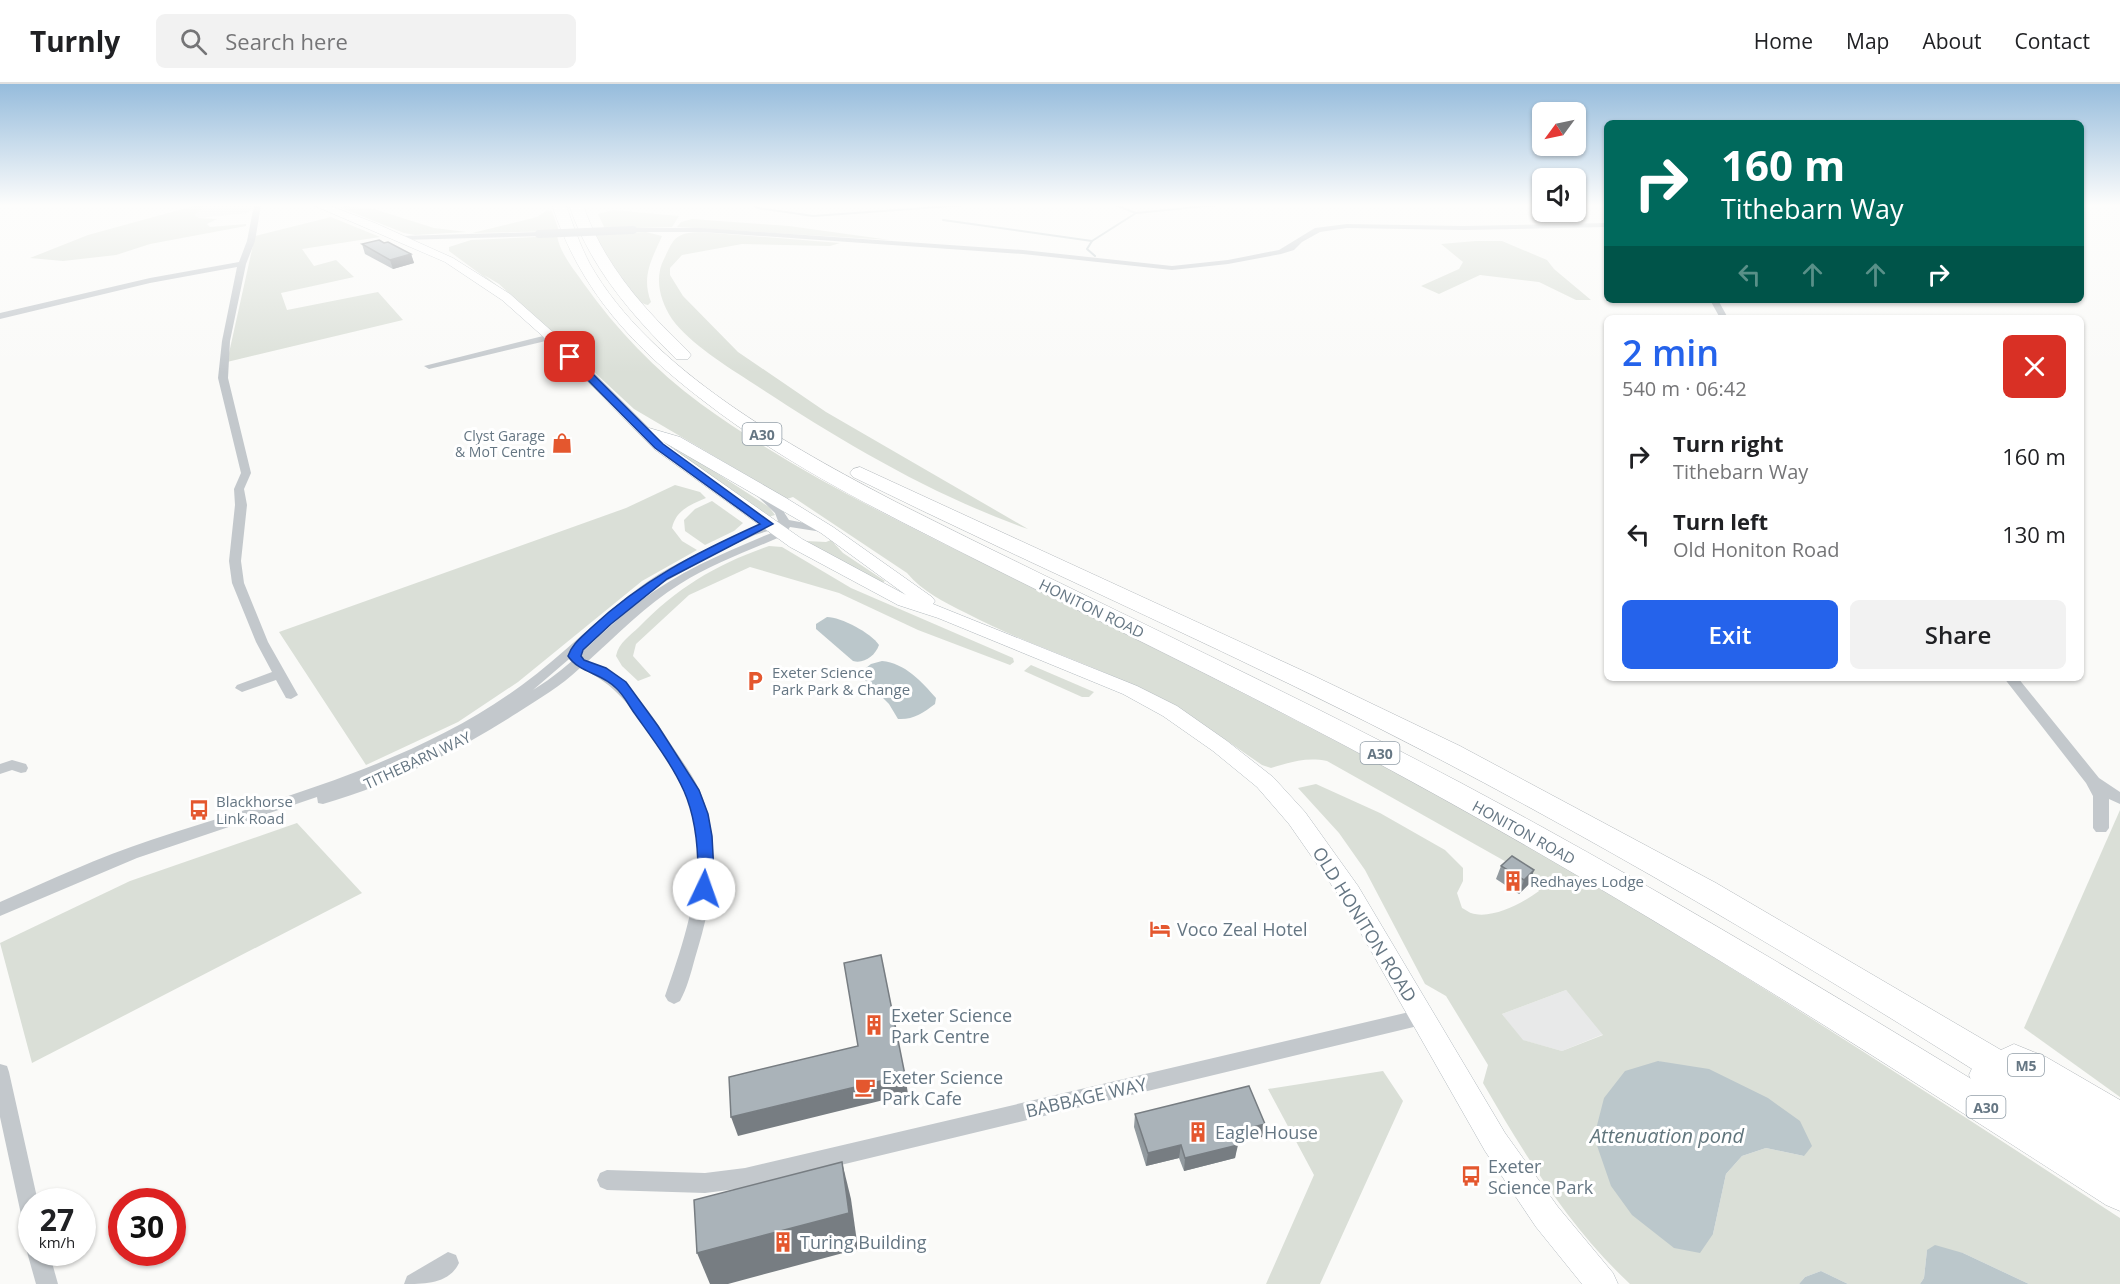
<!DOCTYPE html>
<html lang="en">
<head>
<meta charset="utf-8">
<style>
	body { margin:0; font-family:"Open Sans",sans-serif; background:#f2f2f2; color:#202124; height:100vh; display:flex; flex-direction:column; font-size:22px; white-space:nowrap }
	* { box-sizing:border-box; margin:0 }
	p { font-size:20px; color:#757577 }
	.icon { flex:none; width:33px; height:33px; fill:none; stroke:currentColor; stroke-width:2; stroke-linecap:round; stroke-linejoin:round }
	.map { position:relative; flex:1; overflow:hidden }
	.drawer { position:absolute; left:1604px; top:231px; width:480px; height:366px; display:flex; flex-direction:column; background:#fff; border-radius:9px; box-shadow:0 2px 4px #0004 }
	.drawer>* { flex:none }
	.hud { position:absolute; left:1604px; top:36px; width:480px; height:183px; border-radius:9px; box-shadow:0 2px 4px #0004; background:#00695c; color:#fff; overflow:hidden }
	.needle { width:39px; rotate:237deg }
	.fabs { position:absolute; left:1532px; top:18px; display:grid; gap:12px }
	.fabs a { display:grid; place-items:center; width:54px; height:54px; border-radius:9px; background:#fff; box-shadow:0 2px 4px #0004; font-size:30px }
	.speed { position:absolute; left:18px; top:1104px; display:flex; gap:12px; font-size:30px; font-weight:700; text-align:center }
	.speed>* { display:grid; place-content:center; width:78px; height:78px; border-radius:50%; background:#fff; box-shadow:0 2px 4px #0004; line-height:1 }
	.speed small { font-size:15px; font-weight:400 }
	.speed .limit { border:9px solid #d22; background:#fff; color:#111 }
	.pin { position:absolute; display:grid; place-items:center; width:51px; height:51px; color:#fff; margin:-26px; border-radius:12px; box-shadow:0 3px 9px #0006 }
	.me { position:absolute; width:66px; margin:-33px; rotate:3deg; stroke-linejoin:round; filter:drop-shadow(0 0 4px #0008) }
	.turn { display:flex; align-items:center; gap:21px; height:126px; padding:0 18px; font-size:27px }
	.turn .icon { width:78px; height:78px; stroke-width:2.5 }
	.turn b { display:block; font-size:42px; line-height:51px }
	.lanes { display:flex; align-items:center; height:57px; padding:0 18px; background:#0003; justify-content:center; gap:30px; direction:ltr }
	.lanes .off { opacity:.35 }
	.round { display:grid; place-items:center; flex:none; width:63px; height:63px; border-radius:9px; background:#f2f2f2 }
	.overview { display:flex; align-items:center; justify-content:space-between; height:102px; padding:0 18px }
	h1 { font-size:36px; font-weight:600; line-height:45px; color:#2563eb }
	.button { display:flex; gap:12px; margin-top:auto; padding:12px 18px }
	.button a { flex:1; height:69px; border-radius:9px; background:#2563eb; color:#fff; font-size:24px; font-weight:600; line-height:69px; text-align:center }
	.button a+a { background:#f2f2f2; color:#202124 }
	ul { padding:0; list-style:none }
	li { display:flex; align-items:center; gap:18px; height:78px; padding:0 18px }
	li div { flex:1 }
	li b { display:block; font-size:22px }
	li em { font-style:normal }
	header { display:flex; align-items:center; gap:36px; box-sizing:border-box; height:84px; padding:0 30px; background:#fff; border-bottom:2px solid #e0e0e0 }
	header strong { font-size:28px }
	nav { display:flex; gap:33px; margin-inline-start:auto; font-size:21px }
	.search { width:420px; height:54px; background:#f2f2f2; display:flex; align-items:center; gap:15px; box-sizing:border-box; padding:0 21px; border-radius:9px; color:#757577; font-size:22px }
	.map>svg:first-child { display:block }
	.built { fill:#e8e9e9 }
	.green { fill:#dadfd7; fill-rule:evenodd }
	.water { fill:#bbc7cb }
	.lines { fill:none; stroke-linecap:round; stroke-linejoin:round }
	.stream { stroke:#bbc7cb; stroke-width:2 }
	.secondary-casing { stroke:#b3babf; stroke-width:1 }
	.highway-casing { stroke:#b4b9bd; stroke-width:1 }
	.street { fill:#c3c8cc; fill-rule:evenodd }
	.secondary { fill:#fff; fill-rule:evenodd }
	.highway { fill:#fff; fill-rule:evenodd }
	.street-bridge { stroke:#c3c8cc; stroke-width:8 }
	.wall { fill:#929a9f }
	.shaded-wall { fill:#777d82 }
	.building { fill:#aab3b9; stroke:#777d82; stroke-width:1.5 }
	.route { fill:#2563eb; stroke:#184099; stroke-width:1.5 }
	.labels { text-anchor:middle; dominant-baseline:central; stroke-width:6; stroke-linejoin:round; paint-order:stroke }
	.shield { fill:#fff; stroke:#939fa8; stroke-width:1.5 }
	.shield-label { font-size:14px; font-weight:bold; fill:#657683 }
	.far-poi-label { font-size:14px; fill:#657683; stroke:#fff; text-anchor:end }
	.street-label { font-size:15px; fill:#657683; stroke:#fff }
	.poi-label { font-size:15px; fill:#657683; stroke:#fff; text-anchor:start }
	.near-street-label { font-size:18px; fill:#657683; stroke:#fff }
	.near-poi-label { font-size:18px; fill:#657683; stroke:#fff; text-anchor:start }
	.near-water-label { font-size:20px; font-style:italic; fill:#60757c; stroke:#fff }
</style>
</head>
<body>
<header>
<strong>Turnly</strong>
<div class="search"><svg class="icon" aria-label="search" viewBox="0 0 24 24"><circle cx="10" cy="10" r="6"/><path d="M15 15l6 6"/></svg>Search here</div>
<nav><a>Home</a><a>Map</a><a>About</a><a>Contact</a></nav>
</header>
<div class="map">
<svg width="2120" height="1200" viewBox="0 0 2120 1200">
	<rect width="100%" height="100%" fill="#fafaf8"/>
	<!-- built -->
	<g class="built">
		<polygon points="206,121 253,121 248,129 199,134 193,131"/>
		<polygon points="1566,906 1604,950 1562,967 1522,956 1502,930"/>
	</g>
	<!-- green -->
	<g class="green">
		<polygon points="197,121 206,121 194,131 199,134 217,135 207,140 210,143 246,140 246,142 150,160 116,171 63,177 30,174 88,151"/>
		<polygon points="346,122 374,125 434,144 467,148 415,151 404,149 339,123"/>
		<polygon points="547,126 552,127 559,147 472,149 537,133"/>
		<polygon points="613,126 679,132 672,143 605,145 598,130"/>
		<polygon points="331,133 380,153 302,165 314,182 336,176 354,193 281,209 287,226 378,208 403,236 227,278 255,152"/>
		<polygon points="692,135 789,142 890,156 677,143 681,138"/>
		<path d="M646 148 662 152C652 175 641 192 651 218L648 221C632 220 603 165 595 150Z"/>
		<path d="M700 148 840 159 830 162 742 160 682 171 670 184V191L683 212 738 268 826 328 1028 445C931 411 839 356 754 300 728 283 690 260 672 235 660 217 654 194 664 175 674 154 675 149 700 148Z"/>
		<path d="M557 152C561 171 573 184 584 200 617 246 655 286 701 320 795 388 900 438 1003 489 1126 550 1249 611 1370 675 1629 812 1874 974 2120 1134V1200H2029L1963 1169 1927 1166 1924 1194 1920 1200H1848L1821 1187 1805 1193 1799 1200H1630C1569 1143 1524 1070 1483 999L1488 981 1446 912 1425 900 1365 786 1339 749 1298 704 1316 700 1380 729 1445 766 1463 784V797L1457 809 1462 824C1466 826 1471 830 1475 830 1495 834 1524 818 1539 807L1526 789 1327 677C1306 673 1291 678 1271 684L1262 681C1219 651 1177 622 1130 600 1076 575 1019 557 966 529 944 518 923 508 907 489L793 413 787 415 634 325 499 200 484 191 521 220 449 167V163L471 156ZM1566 906 1603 951 1562 967 1523 956 1502 930ZM1659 977 1804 1072 1766 1064 1742 1072 1726 1090 1713 1150Z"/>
		<polygon points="1476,157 1502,157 1547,176 1554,185 1591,216 1576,216 1539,198 1480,191 1439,210 1421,202 1459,185 1463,178 1441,160"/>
		<polygon points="678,364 769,423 775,431 768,433 672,366"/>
		<path d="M675 401 700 408 706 414C690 421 676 426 672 444L682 457 697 466 642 497 518 598 458 638 366 681 279 548 626 424Z"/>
		<polygon points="712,417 743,439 734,447 705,461 685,447 684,436 695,425"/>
		<polygon points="831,456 843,469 885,497 882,499 806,457 826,458"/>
		<path d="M769 462 782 463 851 504 1013 574 1014 578 1010 581 918 546 839 509 750 483 689 511 636 560 633 572 651 592 638 597 622 582 616 572C619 558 630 552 639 543 678 503 717 480 769 462Z"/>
		<polygon points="1031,581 1094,608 1089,613 1082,613 1024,587"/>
		<polygon points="2120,726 2120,1013 2024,944"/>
		<polygon points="297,739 362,809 32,979 0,859 130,797"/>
		<polygon points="1383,987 1403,1017 1320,1200 1266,1200 1314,1091 1268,1005"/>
	</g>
	<!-- water -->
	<g class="water">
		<path d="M827 533C841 533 871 549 879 561 875 572 864 580 853 577L816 545V540Z"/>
		<path d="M882 577C905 579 922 598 936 614L935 620C923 629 913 636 898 635L889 620 862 593V587L871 580Z"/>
		<polygon points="1658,977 1709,985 1768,1014 1800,1037 1812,1062 1804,1072 1766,1064 1742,1072 1726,1090 1713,1150 1700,1169 1674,1164 1632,1131 1611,1102 1594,1053 1604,1014 1625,987"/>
		<polygon points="1935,1161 1963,1169 2029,1200 1920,1200 1924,1194 1927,1166"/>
		<polygon points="1821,1187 1848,1200 1799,1200 1805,1193"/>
	</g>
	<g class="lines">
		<!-- stream -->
		<g class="stream">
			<polyline points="753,121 758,124 813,132 967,121"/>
			<polyline points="1115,121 1136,129 1217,121"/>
			<polyline points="943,136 1092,157"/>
			<polyline points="1095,172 1087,165 1092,157 1136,129"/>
		</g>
		<!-- secondary casing -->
		<g class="secondary-casing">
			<g id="secondary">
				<path d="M313 121H328L375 139 453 174 510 210 555 250 649 344 680 353 786 414 833 443 932 513 935 517 933 520 1137 602 1177 622 1227 657 1273 693 1305 728 1358 802 1505 1049 1558 1123 1613 1189 1618 1200H1582L1536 1143 1485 1067 1342 816 1289 740 1257 703 1213 667 1163 632 1123 610 938 534 898 521 790 463 654 365 547 256 502 216 445 178ZM662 357 821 449 906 511 802 455Z"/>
				<polygon points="1983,979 1993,982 2120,1064 2120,1094 2110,1090 1973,1000 1969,991 1973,982"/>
			</g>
		</g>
		<!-- highway casing -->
		<g class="highway-casing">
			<g id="highway">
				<path d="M552 121H566C573 141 580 161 590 180 650 286 791 363 896 418 1084 513 1275 600 1461 699 1686 819 1903 953 2120 1086V1127L2106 1121C1856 960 1605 799 1342 660 1223 597 1101 538 981 478 886 430 789 383 705 318 634 264 580 207 552 121Z"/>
				<path d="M569 121H583C604 181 643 224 688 267L691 271 688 275H676C630 229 590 183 569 121Z"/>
				<path d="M860 383 1312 591 1460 662 1716 799 2001 966 2014 960 2046 973 2120 1016V1077L2107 1071C1890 931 1670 796 1441 676 1248 575 1048 489 853 393L850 389 853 385Z"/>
			</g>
		</g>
		<!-- street -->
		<g class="street">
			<polygon points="254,121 261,121 255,157 246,180 230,257 228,294 251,389 244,405 247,421 241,477 244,499 268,558 298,611 291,615 286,614 276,596 242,608 235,604 237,601 272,588 256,558 232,499 229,477 235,421 234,405 241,389 218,294 222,257 237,183 150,199 0,235 0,229 150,194 239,178 247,157"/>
			<polygon points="1606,139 1606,143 1464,146 1347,144 1320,148 1302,158 1294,166 1281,170 1228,180 1172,186 1023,170 702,148 633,148 629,146 633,144 702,144 1023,166 1172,182 1228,176 1279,166 1315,144 1347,140 1464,142"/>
			<polygon points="539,148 542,148 542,152 401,156 397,154 401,152"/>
			<polygon points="1710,216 1718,216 1728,234 1720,234"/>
			<polygon points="551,250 555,253 554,255 429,285 424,282"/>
			<path d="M759 406 778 419 789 436 826 443 828 445 822 448 790 443 785 451C750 466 712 480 680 500 646 521 617 551 587 578 624 592 644 619 665 651 676 669 690 686 699 705 724 760 712 819 695 874 691 889 687 904 680 917L674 920 668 917 665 912C688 846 712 776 685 707 678 689 664 673 654 657 634 626 615 599 580 584 561 602 539 615 517 629 456 668 392 700 323 720L318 719 317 713 137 774 0 832V818C50 796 99 773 151 756 277 714 414 681 522 601 563 571 599 533 640 503 664 485 692 472 719 459 738 450 757 440 778 437L775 429 754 409ZM778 444 776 447C728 467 681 486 639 518 602 546 573 582 533 606L632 521 659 501 720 467 755 451Z"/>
			<polygon points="2004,594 2018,594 2099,694 2120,708 2120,720 2109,715 2109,744 2106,748 2096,748 2093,744 2093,712 2086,699"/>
			<polygon points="12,676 26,680 28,684 26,688 21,689 12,686 0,690 0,680"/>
			<polygon points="1422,925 1428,928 1431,933 1428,938 1422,941 745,1104 705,1109 607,1106 600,1103 597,1096 600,1089 607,1086 705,1089 745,1084"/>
			<polygon points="0,980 7,982 9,988 38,1118 32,1118 32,1145 25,1142 22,1135 0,1033"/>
			<polygon points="32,1160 32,1168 49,1168 58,1200 36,1200 27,1168"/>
			<path d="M448 1168 456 1171 459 1179C449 1200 425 1200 404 1200L407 1192Z"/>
		</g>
		<!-- secondary -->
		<use href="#secondary" class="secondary"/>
		<!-- highway -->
		<use href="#highway" class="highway"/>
		<!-- street-bridge -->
		<polyline class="street-bridge" points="539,150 633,146"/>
	</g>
	<!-- wall -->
	<g class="wall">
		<polygon points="384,159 411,170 414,179 393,185 365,170 362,160"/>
		<polygon points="1501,782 1534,786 1529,800 1519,810 1496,795"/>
		<polygon points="1135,1030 1262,1053 1237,1059 1235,1074 1184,1087 1179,1074 1146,1082 1134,1043"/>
	</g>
	<!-- shaded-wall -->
	<g class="shaded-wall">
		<polygon points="411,170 414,179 393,185 390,176"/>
		<polygon points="1534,786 1529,800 1519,810 1524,796"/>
		<polygon points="905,991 908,1010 738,1052 731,1033"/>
		<polygon points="1265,1040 1262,1053 1230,1061 1233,1048"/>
		<polygon points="1181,1061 1179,1074 1146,1082 1148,1069"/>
		<polygon points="1238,1061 1235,1074 1184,1087 1185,1074"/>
		<polygon points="842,1078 851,1115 858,1165 728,1200 710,1200 697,1169"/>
	</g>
	<!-- building -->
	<g class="building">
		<polygon points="379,156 384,159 388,158 411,170 390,176 362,160"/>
		<polygon points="1512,772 1534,786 1524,796 1501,782"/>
		<polygon points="881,871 905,991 731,1033 729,993 858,962 844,879"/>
		<polygon points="1249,1002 1265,1040 1233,1048 1238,1061 1185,1074 1181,1061 1148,1069 1135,1030"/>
		<polygon points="842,1078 849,1129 697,1169 694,1116"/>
	</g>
	<!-- sky -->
	<linearGradient id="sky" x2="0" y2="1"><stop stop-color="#96bcdc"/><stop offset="0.42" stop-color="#fdfdfc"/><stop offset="1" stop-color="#fdfdfc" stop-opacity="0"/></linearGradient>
	<rect width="2120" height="289" fill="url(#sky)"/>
	<!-- route -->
	<path class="route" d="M567 271H574L663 360 773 440 667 495 611 540 583 566 581 572 584 576 606 584 626 598 658 642 699 706 708 730 712 752 714 789 709 810 704 812 698 810C694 803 698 796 698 788 698 761 695 732 684 707 672 680 652 654 635 630 629 622 624 611 616 604 602 589 579 589 568 572 572 560 582 553 591 544 642 496 696 469 760 440L655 364 567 275Z"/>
	<!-- icons -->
	<defs>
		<g id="shop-bare" transform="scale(1.62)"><path d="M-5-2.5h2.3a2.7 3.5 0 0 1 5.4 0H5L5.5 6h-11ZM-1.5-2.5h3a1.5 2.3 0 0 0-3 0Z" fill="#e4572e" stroke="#fff" stroke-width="2.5" paint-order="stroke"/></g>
		<g id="parking-bare" transform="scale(1.62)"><path d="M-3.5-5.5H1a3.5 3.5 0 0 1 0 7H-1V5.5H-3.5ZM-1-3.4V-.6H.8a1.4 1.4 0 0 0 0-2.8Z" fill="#e4572e" stroke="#fff" stroke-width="2.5" paint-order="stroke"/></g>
		<g id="bus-bare" transform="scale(1.62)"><path d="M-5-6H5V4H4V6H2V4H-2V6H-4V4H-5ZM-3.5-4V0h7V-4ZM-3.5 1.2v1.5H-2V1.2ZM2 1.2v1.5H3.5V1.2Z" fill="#e4572e" stroke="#fff" stroke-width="2.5" paint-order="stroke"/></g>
		<g id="building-bare" transform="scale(1.62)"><path d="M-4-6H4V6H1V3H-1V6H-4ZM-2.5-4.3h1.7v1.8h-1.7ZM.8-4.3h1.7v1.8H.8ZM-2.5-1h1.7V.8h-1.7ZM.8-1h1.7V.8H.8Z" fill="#e4572e" stroke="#fff" stroke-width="2.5" paint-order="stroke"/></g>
		<g id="hotel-bare" transform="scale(1.62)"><path d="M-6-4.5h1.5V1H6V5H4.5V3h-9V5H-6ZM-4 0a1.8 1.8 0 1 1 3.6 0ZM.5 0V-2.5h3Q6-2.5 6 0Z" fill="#e4572e" stroke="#fff" stroke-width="2.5" paint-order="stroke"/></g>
		<g id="cafe-bare" transform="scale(1.62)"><path d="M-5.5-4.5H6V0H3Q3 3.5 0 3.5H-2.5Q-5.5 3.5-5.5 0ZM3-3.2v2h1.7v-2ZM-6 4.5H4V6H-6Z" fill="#e4572e" stroke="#fff" stroke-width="2.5" paint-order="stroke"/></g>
	</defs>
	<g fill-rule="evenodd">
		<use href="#shop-bare" x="562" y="359"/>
		<use href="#parking-bare" x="755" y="597"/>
		<use href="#bus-bare" x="199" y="726"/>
		<use href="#building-bare" x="1513" y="797"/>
		<use href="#hotel-bare" x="1160" y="845"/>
		<use href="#building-bare" x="874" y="941"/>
		<use href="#cafe-bare" x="865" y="1003"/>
		<use href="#building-bare" x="1198" y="1048"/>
		<use href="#bus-bare" x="1471" y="1092"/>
		<use href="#building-bare" x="783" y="1158"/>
	</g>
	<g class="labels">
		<!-- shield labels -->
		<g class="shield">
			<rect x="742.5" y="339" width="39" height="22" rx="4.5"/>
			<rect x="1360.5" y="658" width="39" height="22" rx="4.5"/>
			<rect x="2008" y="970" width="36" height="22" rx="4.5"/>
			<rect x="1966.5" y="1012" width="39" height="22" rx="4.5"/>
		</g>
		<g class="shield-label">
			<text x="762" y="350">A30</text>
			<text x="1380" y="669">A30</text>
			<text x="2026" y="981">M5</text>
			<text x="1986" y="1023">A30</text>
		</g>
		<!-- far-poi labels -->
		<g class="far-poi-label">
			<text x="545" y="351">Clyst Garage<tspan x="545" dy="16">&amp; MoT Centre</tspan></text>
		</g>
		<!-- street labels -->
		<g class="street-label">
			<text transform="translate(1092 524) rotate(26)">HONITON ROAD</text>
			<text transform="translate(417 676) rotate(-25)">TITHEBARN WAY</text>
			<text transform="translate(1524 748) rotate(29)">HONITON ROAD</text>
		</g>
		<!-- poi labels -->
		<g class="poi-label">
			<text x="772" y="588">Exeter Science<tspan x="772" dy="17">Park Park &amp; Change</tspan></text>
			<text x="216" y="717">Blackhorse<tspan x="216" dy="17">Link Road</tspan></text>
			<text x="1530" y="797">Redhayes Lodge</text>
		</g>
		<!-- near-street labels -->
		<g class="near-street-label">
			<text transform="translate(1365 840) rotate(58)">OLD HONITON ROAD</text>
			<text transform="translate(1086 1013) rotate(-13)">BABBAGE WAY</text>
		</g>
		<!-- near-poi labels -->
		<g class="near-poi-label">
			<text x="1177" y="845">Voco Zeal Hotel</text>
			<text x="891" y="931">Exeter Science<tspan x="891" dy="21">Park Centre</tspan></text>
			<text x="882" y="993">Exeter Science<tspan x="882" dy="21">Park Cafe</tspan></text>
			<text x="1215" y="1048">Eagle House</text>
			<text x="1488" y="1082">Exeter<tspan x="1488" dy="21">Science Park</tspan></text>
			<text x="800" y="1158">Turing Building</text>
		</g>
		<!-- near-water labels -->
		<g class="near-water-label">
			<text x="1667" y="1051">Attenuation pond</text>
		</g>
	</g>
</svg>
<div class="fabs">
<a><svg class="needle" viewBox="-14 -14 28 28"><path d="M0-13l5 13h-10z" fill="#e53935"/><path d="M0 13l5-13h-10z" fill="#757577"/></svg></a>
<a><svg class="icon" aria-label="sound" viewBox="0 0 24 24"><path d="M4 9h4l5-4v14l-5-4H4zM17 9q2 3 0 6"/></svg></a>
</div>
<div class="speed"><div>27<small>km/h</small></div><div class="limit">30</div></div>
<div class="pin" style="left:570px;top:273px;background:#d93025"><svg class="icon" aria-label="arrive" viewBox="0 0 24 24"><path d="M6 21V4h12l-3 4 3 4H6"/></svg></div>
<svg class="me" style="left:704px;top:805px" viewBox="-20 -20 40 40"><circle r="19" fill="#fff"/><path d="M0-13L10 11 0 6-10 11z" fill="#2563eb"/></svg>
<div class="hud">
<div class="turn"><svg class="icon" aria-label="right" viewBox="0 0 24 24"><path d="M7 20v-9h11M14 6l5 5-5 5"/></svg><div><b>160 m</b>Tithebarn Way</div></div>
<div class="lanes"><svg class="icon off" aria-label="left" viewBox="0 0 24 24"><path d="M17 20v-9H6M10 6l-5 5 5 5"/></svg><svg class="icon off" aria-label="ahead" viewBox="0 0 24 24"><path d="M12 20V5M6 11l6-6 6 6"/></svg><svg class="icon off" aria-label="ahead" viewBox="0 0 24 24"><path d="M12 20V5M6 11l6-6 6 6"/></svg><svg class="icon" aria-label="right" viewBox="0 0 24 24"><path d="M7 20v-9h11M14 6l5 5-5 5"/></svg></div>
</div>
<section class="drawer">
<div class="overview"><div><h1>2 min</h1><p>540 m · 06:42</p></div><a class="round" style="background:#d93025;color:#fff"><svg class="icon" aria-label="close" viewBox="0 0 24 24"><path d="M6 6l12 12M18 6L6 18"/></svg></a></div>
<ul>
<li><svg class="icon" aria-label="right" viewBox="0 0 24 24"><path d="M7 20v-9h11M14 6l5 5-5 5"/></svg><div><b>Turn right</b><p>Tithebarn Way</p></div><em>160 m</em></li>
<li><svg class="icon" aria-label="left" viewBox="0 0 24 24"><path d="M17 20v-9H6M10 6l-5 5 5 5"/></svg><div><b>Turn left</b><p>Old Honiton Road</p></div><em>130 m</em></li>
</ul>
<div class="button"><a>Exit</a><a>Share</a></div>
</section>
</div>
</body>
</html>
